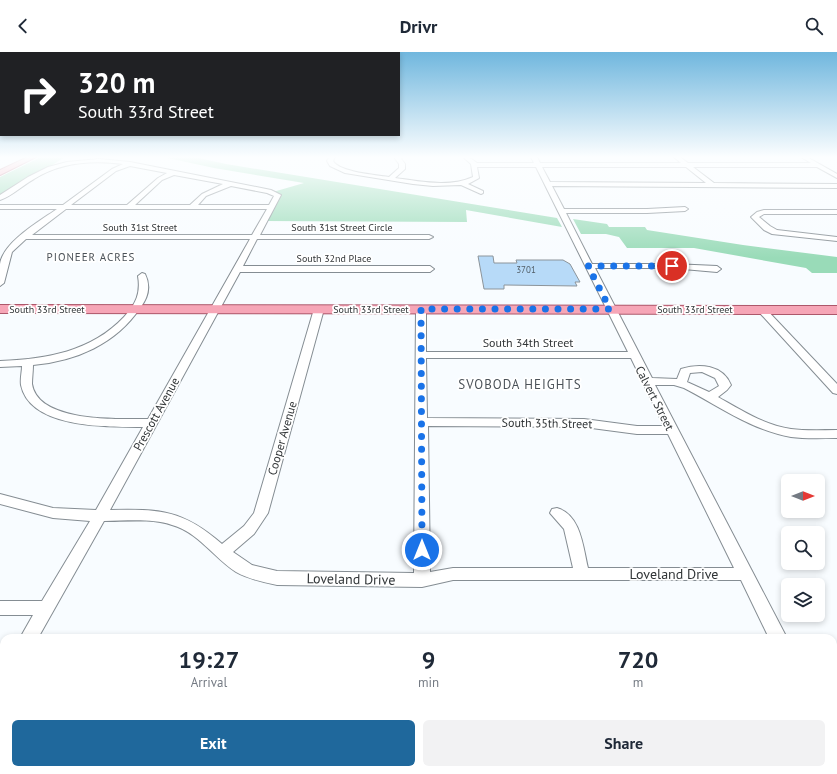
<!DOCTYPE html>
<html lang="en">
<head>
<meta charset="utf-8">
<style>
	body { margin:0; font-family:"PT Sans",sans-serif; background:#f2f2f3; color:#1f2937; height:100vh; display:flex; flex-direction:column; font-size:15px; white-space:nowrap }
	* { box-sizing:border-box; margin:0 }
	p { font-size:13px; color:#747a83 }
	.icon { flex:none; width:22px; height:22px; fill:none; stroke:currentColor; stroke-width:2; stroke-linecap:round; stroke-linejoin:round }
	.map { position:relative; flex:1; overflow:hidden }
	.details { position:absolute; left:0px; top:582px; width:837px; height:140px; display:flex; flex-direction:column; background:#fff; border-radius:12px 12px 0 0; box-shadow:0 2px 6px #0003 }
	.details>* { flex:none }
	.top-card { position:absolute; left:0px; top:0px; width:400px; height:84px; box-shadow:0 2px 6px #0003; background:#202124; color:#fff; overflow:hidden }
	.needle { width:26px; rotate:90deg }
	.fabs { position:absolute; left:781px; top:422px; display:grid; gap:8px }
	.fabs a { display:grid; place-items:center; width:44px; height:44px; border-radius:6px; background:#fff; box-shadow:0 2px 6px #0003; font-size:20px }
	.pin { position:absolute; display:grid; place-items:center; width:34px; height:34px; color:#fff; margin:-17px; border:2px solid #fff; border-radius:50%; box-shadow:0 1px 4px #0007 }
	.me { position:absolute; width:44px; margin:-22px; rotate:0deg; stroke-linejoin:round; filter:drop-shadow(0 0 3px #0008) }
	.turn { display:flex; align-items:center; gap:14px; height:84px; padding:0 12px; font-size:18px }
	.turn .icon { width:52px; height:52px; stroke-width:2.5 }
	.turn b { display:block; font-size:28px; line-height:34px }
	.eta { display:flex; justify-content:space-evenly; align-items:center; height:68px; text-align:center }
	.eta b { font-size:24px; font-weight:700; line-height:28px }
	.primary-button { display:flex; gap:8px; margin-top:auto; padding:8px 12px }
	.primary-button a { flex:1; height:46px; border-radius:6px; background:#1f689c; color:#fff; font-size:16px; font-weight:700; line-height:46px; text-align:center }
	.primary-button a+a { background:#f2f2f3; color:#1f2937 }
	header { display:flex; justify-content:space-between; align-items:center; height:52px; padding:0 12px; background:#fff; font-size:18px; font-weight:700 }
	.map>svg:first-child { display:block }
	.green { fill:#99dbb8 }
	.building { fill:#b7daf8; stroke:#8c949a }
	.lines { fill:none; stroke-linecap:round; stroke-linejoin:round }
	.minor-casing { stroke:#858d93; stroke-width:2 }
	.major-casing { stroke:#ad586b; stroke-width:2 }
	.minor { fill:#fff; fill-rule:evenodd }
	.major { fill:#f6a6b7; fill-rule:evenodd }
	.route { stroke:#1a73e8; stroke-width:7; stroke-dasharray:0 12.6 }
	.labels { text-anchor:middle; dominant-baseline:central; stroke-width:3.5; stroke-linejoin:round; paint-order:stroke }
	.far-number-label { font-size:9px; fill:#525e67 }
	.far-street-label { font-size:10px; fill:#313537; stroke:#fff }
	.far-neighbourhood-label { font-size:11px; letter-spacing:1px; fill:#4b5258; stroke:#fff }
	.street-label { font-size:12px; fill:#313537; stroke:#fff }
	.neighbourhood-label { font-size:13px; letter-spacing:1px; fill:#4b5258; stroke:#fff }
	.near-street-label { font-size:14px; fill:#313537; stroke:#fff }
</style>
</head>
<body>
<header><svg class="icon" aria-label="back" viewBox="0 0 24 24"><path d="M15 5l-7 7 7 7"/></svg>Drivr<svg class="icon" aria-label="search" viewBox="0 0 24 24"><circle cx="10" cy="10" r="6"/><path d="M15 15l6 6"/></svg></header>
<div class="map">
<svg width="837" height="722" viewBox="0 0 837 722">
	<rect width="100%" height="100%" fill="#f8fcff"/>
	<!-- green -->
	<g class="green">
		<polygon points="41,105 65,105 0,146 0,125"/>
		<polygon points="163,105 194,105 226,112 557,166 562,175 466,158 467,170 264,169 278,145 273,140 304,131 214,116"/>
		<polygon points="573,167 607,172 609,175 645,175 647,178 743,193 837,205 837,221 812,221 806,216 694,196 627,196 619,185 606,182 581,182"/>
	</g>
	<!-- building -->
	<polygon class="building" points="478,204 493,204 494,211 517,211 516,208 563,208 570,212 580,230 575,230 577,234 504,233 504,237 484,237"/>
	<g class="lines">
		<!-- minor casing -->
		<g class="minor-casing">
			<g id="minor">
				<path d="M329 105H335L333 109C339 120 376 123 389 125L399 116V112L394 105H400L405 112V117L395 126C419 129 449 136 473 125L471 112 463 105H469L477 111H534L531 105H537L540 111H681L674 105H680L688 111H811L801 105H807L837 122V126L817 115H693L714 131 837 132V136L552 134 564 157H647L685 155 688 157 685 159 647 161H566L592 212H672L717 214 721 217 717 220 672 216H595L652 326 677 327 681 317C700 311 723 313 731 333L727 338 718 345C741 358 764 373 791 377 806 379 822 378 837 378V386C822 386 806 387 791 385 751 378 719 354 684 336L674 333H655L787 586H769L741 528H453L422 535 277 533C263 530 248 527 236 520 214 506 198 480 172 473 151 466 126 469 104 469L38 586H20L33 563H0V549H42L90 469 53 466 0 452V442L53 456 96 458 143 375C109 375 30 377 21 333 20 327 22 320 22 314L0 315V309C46 307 91 300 124 265 136 252 141 241 138 224L142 221 145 222C151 234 148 246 140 256 116 292 76 309 33 313 33 319 32 326 32 332 38 371 119 367 148 367L250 187H26L12 200 4 231 0 234C0 227 0 219 0 212 3 190 40 169 57 157H0V153H63L112 117 123 112C92 108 61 110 34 127 23 133 12 144 0 148V143L28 125 48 115 67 110 99 107 130 110 271 138 281 143 260 183H429L433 185 429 187H257L243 214H430L434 217 430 220H240L110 458C161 457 183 458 222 492L244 474 254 461 314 257 316 255H322L324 257 268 461 254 482 233 500 252 513 277 519 414 521 416 257 418 255H424L426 257V300H628L536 115H477L479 126 468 132 483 139V141L481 142 461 133 433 134 413 132 345 121 330 114 327 109ZM130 114 167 121 158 126 127 153H71L116 119ZM542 115H686L706 131 550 130ZM174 123 223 132 202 142 190 153H135L162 128ZM231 134 267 141 274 144 269 153H198L206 144ZM66 157H267L252 183H32ZM426 306H631L664 374H637L584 367 427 366ZM702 320 715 326 719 334 709 340 687 330 690 321ZM428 374 584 375 637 382H668L734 516H588C583 495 581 463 557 456L552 457 550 461 564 477 573 516H453L430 520Z"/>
				<polygon points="764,158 837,158 837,162 764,162 759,165 770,174 777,178 837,185 837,189 772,182 764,178 751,165 757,160"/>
				<polygon points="761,254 764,255 837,332 837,342 833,341 758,259 756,257"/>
				<rect x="833" y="620" width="4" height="18"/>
				<polygon points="4,622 4,646 0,648 0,624"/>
				<polygon points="833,684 837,685 837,712 833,711"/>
			</g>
		</g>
		<!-- major casing -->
		<g class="major-casing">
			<g id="major">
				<polygon points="28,105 36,105 0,123 0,118"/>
				<polygon points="0,253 837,254 837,262 0,261"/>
			</g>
		</g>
		<!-- minor -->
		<use href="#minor" class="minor"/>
		<!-- major -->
		<use href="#major" class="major"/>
	</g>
	<!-- sky -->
	<linearGradient id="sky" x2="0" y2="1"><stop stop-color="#70b7de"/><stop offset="0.51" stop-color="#fcfeff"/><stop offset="1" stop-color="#fcfeff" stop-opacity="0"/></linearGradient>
	<rect width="837" height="206" fill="url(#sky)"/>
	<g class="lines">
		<!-- route -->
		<polyline class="route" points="422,498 421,257 610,257 588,214 672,214"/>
	</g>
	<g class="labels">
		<!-- far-number labels -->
		<g class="far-number-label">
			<text x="526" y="217">3701</text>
		</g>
		<!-- far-street labels -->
		<g class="far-street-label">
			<text x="140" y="175">South 31st Street</text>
			<text x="342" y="175">South 31st Street Circle</text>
			<text x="334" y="206">South 32nd Place</text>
			<text x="47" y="257">South 33rd Street</text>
			<text x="371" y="257">South 33rd Street</text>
			<text x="695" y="257">South 33rd Street</text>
		</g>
		<!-- far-neighbourhood labels -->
		<g class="far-neighbourhood-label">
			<text x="91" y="205">PIONEER ACRES</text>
		</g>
		<!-- street labels -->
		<g class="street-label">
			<text x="528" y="290">South 34th Street</text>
			<text transform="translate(655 346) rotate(63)">Calvert Street</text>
			<text transform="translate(156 362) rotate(-61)">Prescott Avenue</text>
			<text transform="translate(547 371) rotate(1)">South 35th Street</text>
			<text transform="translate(282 386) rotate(-74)">Cooper Avenue</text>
		</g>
		<!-- neighbourhood labels -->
		<g class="neighbourhood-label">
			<text x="520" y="332">SVOBODA HEIGHTS</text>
		</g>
		<!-- near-street labels -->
		<g class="near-street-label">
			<text x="674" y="522">Loveland Drive</text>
			<text transform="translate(351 527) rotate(1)">Loveland Drive</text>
		</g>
	</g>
</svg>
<div class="fabs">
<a><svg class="needle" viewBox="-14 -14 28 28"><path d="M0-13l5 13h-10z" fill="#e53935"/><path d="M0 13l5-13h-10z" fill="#747a83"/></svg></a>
<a><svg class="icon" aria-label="search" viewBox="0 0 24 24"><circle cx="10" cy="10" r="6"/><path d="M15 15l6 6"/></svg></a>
<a><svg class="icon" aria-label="layers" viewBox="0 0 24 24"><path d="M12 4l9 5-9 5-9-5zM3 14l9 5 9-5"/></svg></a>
</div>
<div class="pin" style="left:672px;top:214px;background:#d93025"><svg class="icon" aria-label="arrive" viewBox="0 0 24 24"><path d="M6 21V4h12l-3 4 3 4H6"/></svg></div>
<svg class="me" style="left:422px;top:498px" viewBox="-20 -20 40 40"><circle r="17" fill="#1a73e8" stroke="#fff" stroke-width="3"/><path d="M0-11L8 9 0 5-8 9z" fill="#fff"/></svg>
<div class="top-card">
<div class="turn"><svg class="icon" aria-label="right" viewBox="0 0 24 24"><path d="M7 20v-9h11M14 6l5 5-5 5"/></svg><div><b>320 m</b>South 33rd Street</div></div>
</div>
<section class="details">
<div class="eta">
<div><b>19:27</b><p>Arrival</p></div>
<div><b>9</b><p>min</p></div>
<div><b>720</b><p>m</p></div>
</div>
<div class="primary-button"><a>Exit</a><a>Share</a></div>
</section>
</div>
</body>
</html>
